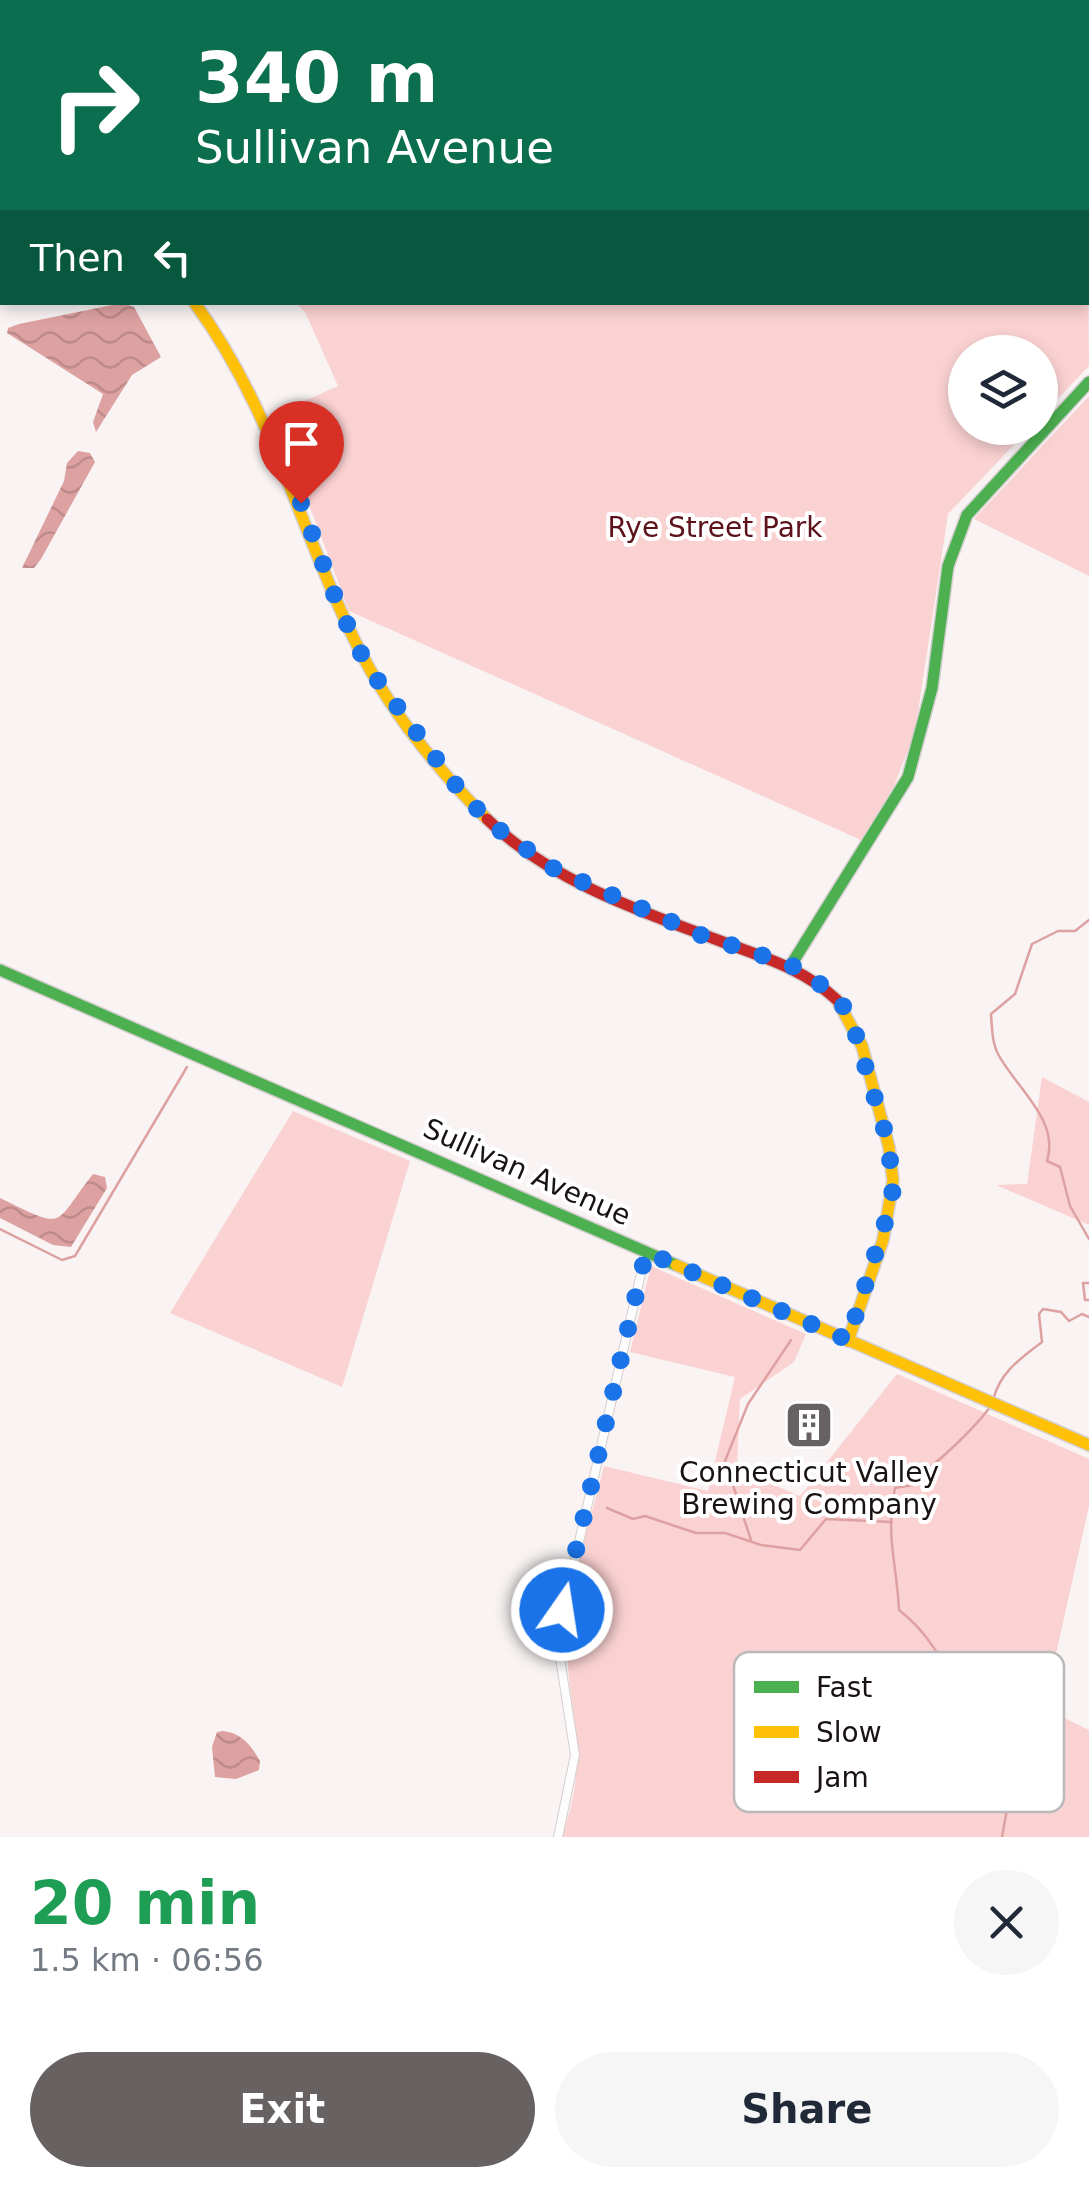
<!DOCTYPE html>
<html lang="en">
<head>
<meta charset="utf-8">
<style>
	body { margin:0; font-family:"DejaVu Sans",sans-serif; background:#f6f6f7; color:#1f2937; height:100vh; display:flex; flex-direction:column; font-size:38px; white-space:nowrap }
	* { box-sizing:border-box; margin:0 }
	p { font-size:32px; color:#747a83 }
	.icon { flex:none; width:55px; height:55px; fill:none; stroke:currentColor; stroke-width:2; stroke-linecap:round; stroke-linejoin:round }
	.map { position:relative; height:1837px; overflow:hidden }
	.details { display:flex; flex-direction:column; background:#fff; flex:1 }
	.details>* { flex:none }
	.hud { position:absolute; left:0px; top:0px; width:1090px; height:305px; box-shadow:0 5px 15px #0003; background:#0b6e4f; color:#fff; overflow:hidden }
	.buttons { position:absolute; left:948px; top:335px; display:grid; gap:20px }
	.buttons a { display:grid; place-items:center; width:110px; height:110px; border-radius:50%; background:#fff; box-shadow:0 5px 15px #0003; font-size:50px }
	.pin { position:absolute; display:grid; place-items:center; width:85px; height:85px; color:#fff; margin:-102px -42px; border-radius:50% 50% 50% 0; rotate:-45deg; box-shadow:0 0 10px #0007 }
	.pin .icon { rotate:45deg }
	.me { position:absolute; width:110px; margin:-55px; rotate:13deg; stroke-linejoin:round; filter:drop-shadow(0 0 8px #0008) }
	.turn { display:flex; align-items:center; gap:35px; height:210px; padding:0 30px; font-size:45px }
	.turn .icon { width:130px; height:130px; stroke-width:2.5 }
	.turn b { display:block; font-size:70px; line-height:85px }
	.then { display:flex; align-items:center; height:95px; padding:0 30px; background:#0003; gap:20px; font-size:38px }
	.round { display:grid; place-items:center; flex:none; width:105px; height:105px; border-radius:52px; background:#f6f6f7 }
	.summary { display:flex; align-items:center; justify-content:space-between; height:170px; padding:0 30px }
	h1 { font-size:60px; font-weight:700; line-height:75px; color:#1e9e55 }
	.cta { display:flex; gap:20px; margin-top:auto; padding:20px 30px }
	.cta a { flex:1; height:115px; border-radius:60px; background:#676161; color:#fff; font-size:40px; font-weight:700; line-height:115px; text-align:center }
	.cta a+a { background:#f6f6f7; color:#1f2937 }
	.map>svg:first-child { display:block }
	.green { fill:#fbd2d2 }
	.water { fill:url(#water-waves) }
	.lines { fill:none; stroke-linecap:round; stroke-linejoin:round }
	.stream { stroke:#dea1a2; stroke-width:2.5 }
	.street-casing { stroke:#d5cece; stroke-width:10 }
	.fast-casing { stroke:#d5cece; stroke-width:14 }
	.slow-casing { stroke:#d5cece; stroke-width:14 }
	.jam-casing { stroke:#d5cece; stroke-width:14 }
	.street { stroke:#fefdfd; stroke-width:8 }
	.fast { stroke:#4caf50; stroke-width:11 }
	.slow { stroke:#ffc107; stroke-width:11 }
	.jam { stroke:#c62828; stroke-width:11 }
	.rail { stroke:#cac8c8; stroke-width:2.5; stroke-dasharray:15 8; stroke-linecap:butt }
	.route { stroke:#1a73e8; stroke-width:18; stroke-dasharray:0 32.4 }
	.labels { text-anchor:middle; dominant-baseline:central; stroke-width:8; stroke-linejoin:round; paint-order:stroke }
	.park-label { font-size:28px; fill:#5d111b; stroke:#fff }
	.street-label { font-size:28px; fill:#191212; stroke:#fff }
	.poi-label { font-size:28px; fill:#191212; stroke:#fff }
	.key { fill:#fff; stroke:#bab8b8; stroke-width:2.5 }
	.key-label { font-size:28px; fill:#191212 }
</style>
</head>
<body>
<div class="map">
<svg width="1089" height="1837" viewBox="0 0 1089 1837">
	<defs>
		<pattern id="water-waves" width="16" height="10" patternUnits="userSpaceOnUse" patternTransform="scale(2.5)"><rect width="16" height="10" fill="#dea1a2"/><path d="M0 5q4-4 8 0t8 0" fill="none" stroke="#be8a8a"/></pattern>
	</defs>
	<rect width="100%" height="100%" fill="#f9f3f3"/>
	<!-- green -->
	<g class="green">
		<polygon points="453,0 1089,0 1089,42 1088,2"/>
		<polygon points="1088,224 1089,366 1040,417 1040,352 965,352 965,428 1030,428 948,514 915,732 894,786 861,840 349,611 275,414 338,386 305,312 296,303 1088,302"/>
		<polygon points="1089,396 1089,576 974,519"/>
		<polygon points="1042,1077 1089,1102 1089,1225 996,1185 1027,1184"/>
		<polygon points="293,1111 410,1161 342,1387 170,1313"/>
		<path d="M651 1266 806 1334 794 1362 740 1399 737 1469 800 1496 897 1374 1089 1459V1506L1044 1708 1089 1730V1837H561C595 1749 562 1705 568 1625 571 1572 592 1517 604 1466L708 1491 735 1377 630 1352Z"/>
	</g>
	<!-- water -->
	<g class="water">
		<polygon points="122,303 134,307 161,357 132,375 96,432 93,422 103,394 7,333 8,328 19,324"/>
		<polygon points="78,451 90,453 95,462 41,559 34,568 22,568 64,481 67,463"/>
		<path d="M93 1174 105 1177 107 1188 71 1247 53 1245 0 1218V1198C68 1231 52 1226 93 1174Z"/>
		<path d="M223 1731C241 1733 251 1745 260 1761L259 1770 236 1779 215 1777 212 1747 217 1732Z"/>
	</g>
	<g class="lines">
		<!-- stream -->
		<g class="stream">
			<path d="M1089 920 1075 931H1058L1032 944 1015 994 991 1014C992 1027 992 1043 998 1054 1016 1088 1060 1120 1047 1161L1060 1167 1070 1206 1089 1239"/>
			<polyline points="0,1229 62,1260 75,1256 187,1067"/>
			<polyline points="1089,1283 1083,1283 1085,1300 1089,1300"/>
			<path d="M993 1400C1000 1372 1020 1359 1042 1342L1039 1314 1043 1309 1061 1312 1069 1321 1082 1314 1089 1317"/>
			<path d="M990 1407C978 1424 936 1466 920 1473L913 1485 895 1488C885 1536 897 1564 899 1610 951 1650 954 1705 992 1751L987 1765 1010 1793 1002 1837"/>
			<polyline points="607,1508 633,1519 645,1516 696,1533 725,1533 761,1545 800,1550 826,1519 892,1522"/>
			<polyline points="751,1540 725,1461 748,1404 791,1340"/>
		</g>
		<!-- street casing -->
		<g class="street-casing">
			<polyline id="street" points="558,1837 575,1755 560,1658 560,1624 646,1252"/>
		</g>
		<!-- fast casing -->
		<g class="fast-casing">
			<g id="fast">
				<polyline points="791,965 908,777 932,688 948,566 967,515 1089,382"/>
				<polyline points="0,970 676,1265"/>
			</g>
		</g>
		<!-- slow casing -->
		<g class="slow-casing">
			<g id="slow">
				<path d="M194 302C274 411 297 524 355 641 387 707 435 767 487 819"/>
				<polyline points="837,1000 862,1046 889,1147 893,1181 883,1240 848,1341"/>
				<polyline points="676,1265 1089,1445"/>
			</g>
		</g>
		<!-- jam casing -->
		<g class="jam-casing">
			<g id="jam">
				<polyline points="11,0 12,2"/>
				<path d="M487 819C548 879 636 910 715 939 759 956 802 967 837 1000"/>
			</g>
		</g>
		<!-- street -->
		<use href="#street" class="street"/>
		<!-- fast -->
		<use href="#fast" class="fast"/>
		<!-- slow -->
		<use href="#slow" class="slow"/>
		<!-- jam -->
		<use href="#jam" class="jam"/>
		<!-- rail -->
		<g class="rail">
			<polyline points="1088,63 1089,62"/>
			<polyline points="0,291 2,290"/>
		</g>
	</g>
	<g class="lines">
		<!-- route -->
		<polyline class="route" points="301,503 338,605 367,666 458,788 491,824 556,870 701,935 791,965 832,992 850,1015 885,1132 894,1182 890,1207 848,1340 646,1252 562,1610"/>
	</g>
	<!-- icons -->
	<defs>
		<g id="building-square" transform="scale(2.5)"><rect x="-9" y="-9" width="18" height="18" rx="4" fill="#676161" stroke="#fff"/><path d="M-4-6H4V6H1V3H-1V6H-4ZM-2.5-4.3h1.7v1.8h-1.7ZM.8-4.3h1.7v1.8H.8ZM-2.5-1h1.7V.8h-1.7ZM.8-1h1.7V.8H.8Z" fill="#fff"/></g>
	</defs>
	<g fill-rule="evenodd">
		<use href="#building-square" x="809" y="1425"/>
	</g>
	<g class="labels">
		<!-- park labels -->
		<g class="park-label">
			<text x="715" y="527">Rye Street Park</text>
		</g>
		<!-- street labels -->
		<g class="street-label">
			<text transform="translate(527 1172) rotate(24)">Sullivan Avenue</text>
		</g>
		<!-- poi labels -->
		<g class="poi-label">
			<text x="809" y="1472">Connecticut Valley<tspan x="809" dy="32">Brewing Company</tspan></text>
		</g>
	</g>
	<!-- legend -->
	<rect x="734" y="1652" width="330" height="160" rx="15" class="key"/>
	<rect x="754" y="1681" width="45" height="12" fill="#4caf50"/>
	<rect x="754" y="1726" width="45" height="12" fill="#ffc107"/>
	<rect x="754" y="1771" width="45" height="12" fill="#c62828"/>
	<g class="key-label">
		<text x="816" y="1697">Fast</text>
		<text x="816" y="1742">Slow</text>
		<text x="816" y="1787">Jam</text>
	</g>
</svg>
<div class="buttons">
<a><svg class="icon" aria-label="layers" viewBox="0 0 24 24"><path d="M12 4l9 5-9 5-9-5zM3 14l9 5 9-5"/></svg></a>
</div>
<div class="pin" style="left:301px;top:503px;background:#d93025"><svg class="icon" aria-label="arrive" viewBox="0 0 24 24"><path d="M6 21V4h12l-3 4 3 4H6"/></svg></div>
<svg class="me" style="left:562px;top:1610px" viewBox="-20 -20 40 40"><circle r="17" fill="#1a73e8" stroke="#fff" stroke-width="3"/><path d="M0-11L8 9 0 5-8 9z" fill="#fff"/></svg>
<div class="hud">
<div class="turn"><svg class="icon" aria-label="right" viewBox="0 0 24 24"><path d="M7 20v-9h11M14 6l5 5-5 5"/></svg><div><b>340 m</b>Sullivan Avenue</div></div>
<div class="then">Then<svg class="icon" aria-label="left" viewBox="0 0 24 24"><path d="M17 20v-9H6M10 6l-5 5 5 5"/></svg></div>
</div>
</div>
<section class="details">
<div class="summary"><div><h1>20 min</h1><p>1.5 km · 06:56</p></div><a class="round"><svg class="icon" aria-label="close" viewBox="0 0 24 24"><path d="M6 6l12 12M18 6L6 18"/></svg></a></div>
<div class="cta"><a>Exit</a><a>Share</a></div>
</section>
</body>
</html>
